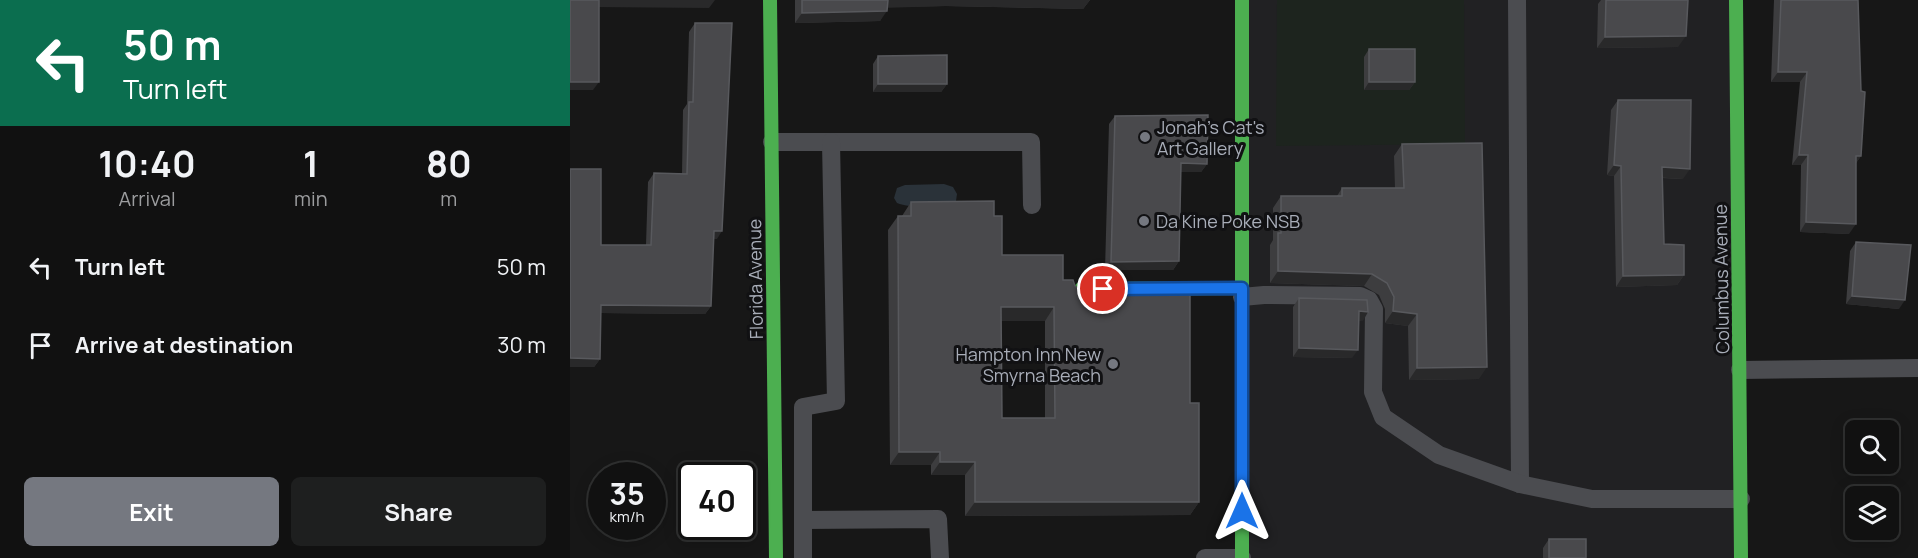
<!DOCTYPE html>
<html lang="en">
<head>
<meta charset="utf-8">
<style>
	body { margin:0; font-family:Manrope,sans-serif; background:#1e1f1f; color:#f1f3f6; height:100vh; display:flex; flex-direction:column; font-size:22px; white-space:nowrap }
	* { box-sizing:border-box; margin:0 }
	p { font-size:20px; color:#9c9d9f }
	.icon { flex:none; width:33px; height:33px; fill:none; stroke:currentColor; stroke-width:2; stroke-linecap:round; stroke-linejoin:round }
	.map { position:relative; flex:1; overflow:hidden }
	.details { display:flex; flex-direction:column; background:#111; width:570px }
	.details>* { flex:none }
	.hud { background:#0b6e4f; color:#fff; overflow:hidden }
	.controls { position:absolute; left:1275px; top:420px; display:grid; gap:12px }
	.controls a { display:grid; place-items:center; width:54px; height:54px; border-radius:9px; background:#111; box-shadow:0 3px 15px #0003,0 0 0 2px #303131; font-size:30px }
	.speed { position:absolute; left:18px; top:462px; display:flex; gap:12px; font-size:30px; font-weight:700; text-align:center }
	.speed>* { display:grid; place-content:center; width:78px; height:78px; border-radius:50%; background:#111; box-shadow:0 3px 15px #0003,0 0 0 2px #303131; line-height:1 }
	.speed small { font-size:15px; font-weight:400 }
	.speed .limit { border:3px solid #111; border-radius:9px; background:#fff; color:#111 }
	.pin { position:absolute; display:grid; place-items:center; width:51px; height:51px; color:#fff; margin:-26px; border:3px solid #fff; border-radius:50%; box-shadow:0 2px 6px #0007 }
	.me { position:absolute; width:66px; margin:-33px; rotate:0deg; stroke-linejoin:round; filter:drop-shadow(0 0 4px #0008) }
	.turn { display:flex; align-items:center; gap:21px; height:126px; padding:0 24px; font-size:27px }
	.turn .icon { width:78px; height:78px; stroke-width:2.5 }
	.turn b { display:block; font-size:42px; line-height:51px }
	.eta { display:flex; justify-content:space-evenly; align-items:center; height:102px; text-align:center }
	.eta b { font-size:36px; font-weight:700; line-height:42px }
	.button { display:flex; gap:12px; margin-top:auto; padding:12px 24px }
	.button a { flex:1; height:69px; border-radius:9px; background:#757880; color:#fff; font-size:24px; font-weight:700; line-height:69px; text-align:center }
	.button a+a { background:#1e1f1f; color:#f1f3f6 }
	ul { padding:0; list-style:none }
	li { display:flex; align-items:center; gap:18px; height:78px; padding:0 24px }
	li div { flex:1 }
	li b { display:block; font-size:22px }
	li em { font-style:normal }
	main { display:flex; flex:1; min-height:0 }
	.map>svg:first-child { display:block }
	.built { fill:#212123 }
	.green { fill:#1d241e }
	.water { fill:#2a3239 }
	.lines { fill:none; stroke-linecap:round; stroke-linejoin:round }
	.lane { stroke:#4b4c50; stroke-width:18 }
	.fast { stroke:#4caf50; stroke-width:14 }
	.wall { fill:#3d3d3f; fill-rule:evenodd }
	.shaded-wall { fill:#29292a }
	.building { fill:#49494c; stroke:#58595d; stroke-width:1.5; fill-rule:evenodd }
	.route-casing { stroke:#114b97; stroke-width:15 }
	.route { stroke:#1a73e8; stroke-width:10 }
	.poi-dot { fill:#757880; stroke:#111113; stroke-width:2 }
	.labels { text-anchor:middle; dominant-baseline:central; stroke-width:6; stroke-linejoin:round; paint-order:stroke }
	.poi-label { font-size:18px; fill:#a8adb8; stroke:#111113; text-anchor:start }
	.street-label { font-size:18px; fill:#a8adb8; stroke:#111113 }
</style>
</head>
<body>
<main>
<section class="details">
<div class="hud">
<div class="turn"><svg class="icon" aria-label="left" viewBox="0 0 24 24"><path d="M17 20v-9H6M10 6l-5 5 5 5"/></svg><div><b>50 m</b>Turn left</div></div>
</div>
<div class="eta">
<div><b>10:40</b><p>Arrival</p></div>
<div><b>1</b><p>min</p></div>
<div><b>80</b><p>m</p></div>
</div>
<ul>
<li><svg class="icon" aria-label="left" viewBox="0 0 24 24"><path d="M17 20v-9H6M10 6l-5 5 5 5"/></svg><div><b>Turn left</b></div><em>50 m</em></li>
<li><svg class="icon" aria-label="arrive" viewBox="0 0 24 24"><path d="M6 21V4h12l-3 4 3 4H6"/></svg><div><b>Arrive at destination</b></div><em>30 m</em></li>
</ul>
<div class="button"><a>Exit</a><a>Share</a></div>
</section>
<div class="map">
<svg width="1348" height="558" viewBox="0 0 1348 558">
	<rect width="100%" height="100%" fill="#171717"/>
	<!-- built -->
	<polygon class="built" points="672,0 1166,0 1171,558 672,558"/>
	<!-- green -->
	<polygon class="green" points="707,0 894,0 895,144 706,146"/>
	<!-- water -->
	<path class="water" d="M374 184 383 187 387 194 386 201C374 210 340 208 327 203L324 198 327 188 335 185Z"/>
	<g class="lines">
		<!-- lane -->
		<g class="lane">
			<polyline points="947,0 950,484"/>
			<polyline points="202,142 461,142 462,205"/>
			<polyline points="672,297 694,295 790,296 799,300 804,309 803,392 813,417 869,455 950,484 1022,499 1171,499"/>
			<polyline points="1170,370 1348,368"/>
			<polyline points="233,520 368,519 370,558"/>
			<polyline points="233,558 233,407 266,401 261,142"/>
			<polyline points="635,558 672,558"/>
		</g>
		<!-- fast -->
		<g class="fast">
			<polyline points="200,0 206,558"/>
			<polyline points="672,0 672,558"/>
			<polyline points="1166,0 1171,558"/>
			<polyline points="511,289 672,288"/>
		</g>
	</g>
	<!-- wall -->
	<g class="wall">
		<polygon points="225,0 520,0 513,9 376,6 317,7 310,21 225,23"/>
		<polygon points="1031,0 1118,0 1108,47 1027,48 1028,4"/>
		<polygon points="1204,0 1288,0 1291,156 1286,163 1279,234 1230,232 1231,165 1222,165 1230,82 1201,82"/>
		<polygon points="125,23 147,239 143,239 141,306 135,314 31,313 30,359 24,367 31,245 76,245 78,182 84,173 112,174 113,110 117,104 119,32"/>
		<polygon points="799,49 845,82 839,90 794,90 794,57"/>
		<polygon points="308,56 377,84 371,92 303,92 303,64"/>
		<polygon points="1048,100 1113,179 1092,178 1094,244 1114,275 1107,285 1046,287 1044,176 1037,175 1041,110"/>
		<polygon points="545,116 637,164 631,172 610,172 609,261 603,270 535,270 539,124"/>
		<polygon points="832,144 909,379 839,380 838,326 815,323 815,309 809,295 794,286 700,283 700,245 703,240 703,208 711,196 767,196 772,188 825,188 824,156"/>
		<path d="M341 202 424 216 432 255 493 280 505 286 620 403 629 502 620 515 395 516V475H361V465H320L318 230 328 216H332ZM431 321H475V418H432Z"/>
		<polygon points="1286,242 1329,309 1276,304 1280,251"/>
		<polygon points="729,298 793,321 788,320 782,358 723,357 723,307"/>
		<polygon points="979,539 1016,558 973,558 973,548"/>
	</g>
	<!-- shaded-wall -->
	<g class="shaded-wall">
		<polygon points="28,0 145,0 139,8 23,7"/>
		<polygon points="316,0 520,0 513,9 376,6 311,8"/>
		<polygon points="317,11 310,21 225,23 232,13"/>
		<polygon points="1116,36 1108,47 1027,48 1035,37"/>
		<polygon points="1208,72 1237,72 1230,82 1201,82"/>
		<polygon points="0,82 29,82 23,90 0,90"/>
		<polygon points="799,82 845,82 839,90 794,90"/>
		<polygon points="308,84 377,84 371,92 303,92"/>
		<polygon points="1229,155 1238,155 1231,165 1222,165"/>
		<polygon points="1286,156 1291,156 1284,166"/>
		<polygon points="611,163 637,164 631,172 605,172"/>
		<polygon points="1044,165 1051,166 1044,176 1037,175"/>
		<polygon points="1092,167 1120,169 1113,179 1085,177"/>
		<polygon points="1236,222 1286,224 1279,234 1230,232"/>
		<polygon points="144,231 152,231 147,239 138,239"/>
		<polygon points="609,261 603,270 535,270 541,262"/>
		<polygon points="708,271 802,274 794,286 700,283"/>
		<polygon points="1114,275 1107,285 1046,287 1053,276"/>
		<polygon points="1282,296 1335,300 1329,309 1276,304"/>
		<polygon points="31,305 141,306 135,314 26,313"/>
		<polygon points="431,307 484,307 475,321 422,321"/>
		<polygon points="789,311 798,312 793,321 783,319"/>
		<polygon points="823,311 847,314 838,326 815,323"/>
		<polygon points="729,348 788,350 782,358 723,357"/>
		<polygon points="0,358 30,359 24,367 0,367"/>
		<polygon points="917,367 909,379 839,380 847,368"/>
		<polygon points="329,452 370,452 361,465 320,465"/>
		<polygon points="370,462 405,462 395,475 361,475"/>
		<polygon points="405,502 629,502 620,515 395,516"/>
	</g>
	<!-- building -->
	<g class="building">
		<rect x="0" y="0" width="29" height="82"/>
		<polygon points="232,0 318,0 317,11 232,13"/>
		<polygon points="1036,0 1118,0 1116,36 1035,37"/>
		<polygon points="1211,0 1288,0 1291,91 1295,92 1291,156 1286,156 1286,224 1236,222 1238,155 1229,155 1237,72 1208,72"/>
		<polygon points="125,23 162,23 152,231 144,231 141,306 31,305 30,359 0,358 0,169 31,169 31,245 81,245 84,173 117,174 119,102 123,102"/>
		<rect x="799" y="49" width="46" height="33"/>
		<polygon points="377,55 377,84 308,84 308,56"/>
		<polygon points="1048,100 1121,100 1120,169 1092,167 1094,244 1114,245 1114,275 1053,276 1051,166 1044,165"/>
		<polygon points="638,115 637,164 611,163 609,261 541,262 545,116"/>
		<polygon points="912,143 917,367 847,368 847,314 823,311 824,297 817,283 802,274 708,271 708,233 711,233 711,196 772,196 772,188 834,188 832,144"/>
		<path d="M424 201V216H432V255H493V280H503L505 286 512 292 520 294H620V403H629V502H405V462H370V452H329L328 216H341V202ZM431 307H484L485 418H432Z"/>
		<polygon points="1286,242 1341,245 1335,300 1282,296"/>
		<polygon points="729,298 797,300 798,312 789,311 788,350 729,348"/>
		<rect x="979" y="539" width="37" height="19"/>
	</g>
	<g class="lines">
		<!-- route casing -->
		<g class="route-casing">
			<polyline id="route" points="533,289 672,288 672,511"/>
		</g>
		<!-- route -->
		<use href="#route" class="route"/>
	</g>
	<!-- markers -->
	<g class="poi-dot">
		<circle cx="575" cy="137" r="6"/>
		<circle cx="574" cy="221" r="6"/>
		<circle cx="543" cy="364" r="6"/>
	</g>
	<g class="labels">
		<!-- poi labels -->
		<g class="poi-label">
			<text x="587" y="127">Jonah's Cat's<tspan x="587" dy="21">Art Gallery</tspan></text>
			<text x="586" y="221">Da Kine Poke NSB</text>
			<text x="531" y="354" text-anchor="end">Hampton Inn New<tspan x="531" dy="21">Smyrna Beach</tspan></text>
		</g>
		<!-- street labels -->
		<g class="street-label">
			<text transform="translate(185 279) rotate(-91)">Florida Avenue</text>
			<text transform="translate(1151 279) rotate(-91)">Columbus Avenue</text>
		</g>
	</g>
</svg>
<div class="controls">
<a><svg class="icon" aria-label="search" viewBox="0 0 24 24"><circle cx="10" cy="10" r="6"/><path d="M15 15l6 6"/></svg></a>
<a><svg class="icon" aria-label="layers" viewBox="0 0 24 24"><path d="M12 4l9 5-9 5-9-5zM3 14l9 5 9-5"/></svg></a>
</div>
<div class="speed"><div>35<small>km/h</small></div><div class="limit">40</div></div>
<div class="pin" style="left:533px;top:289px;background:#d93025"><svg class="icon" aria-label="arrive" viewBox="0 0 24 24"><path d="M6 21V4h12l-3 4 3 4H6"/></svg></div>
<svg class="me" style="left:672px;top:511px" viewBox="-20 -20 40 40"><path d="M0-17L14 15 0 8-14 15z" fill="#1a73e8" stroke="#fff" stroke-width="4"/></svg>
</div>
</main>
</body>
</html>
